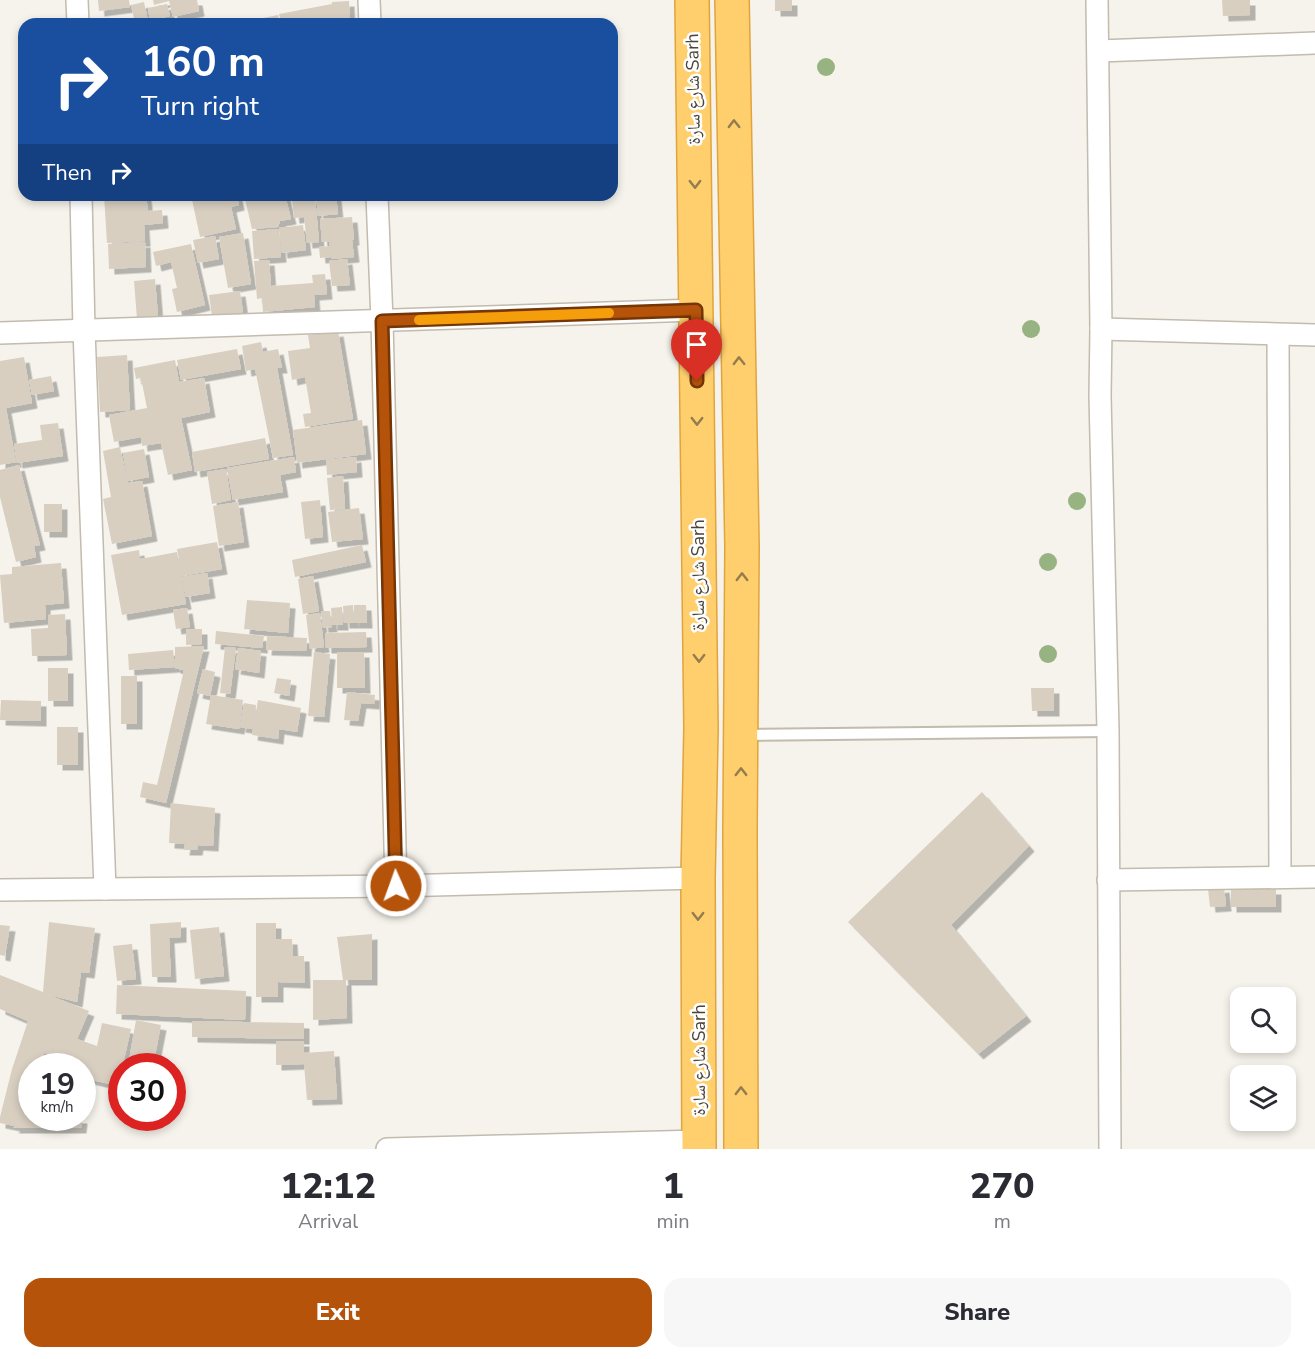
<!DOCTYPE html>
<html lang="en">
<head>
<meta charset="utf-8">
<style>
	body { margin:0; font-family:"Nunito Sans","Noto Naskh Arabic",sans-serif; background:#f7f7f7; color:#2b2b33; height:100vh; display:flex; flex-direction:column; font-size:22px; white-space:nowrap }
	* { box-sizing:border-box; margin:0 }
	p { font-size:20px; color:#7c7c81 }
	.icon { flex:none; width:33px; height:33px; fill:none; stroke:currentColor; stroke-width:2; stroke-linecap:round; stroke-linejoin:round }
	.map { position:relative; height:1149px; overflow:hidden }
	.drawer { display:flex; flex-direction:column; background:#fff; flex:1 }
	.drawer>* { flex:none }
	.top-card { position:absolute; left:18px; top:18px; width:600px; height:183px; border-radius:18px; box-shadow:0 3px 9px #0003; background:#1a4fa0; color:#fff; overflow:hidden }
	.buttons { position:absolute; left:1230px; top:987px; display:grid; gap:12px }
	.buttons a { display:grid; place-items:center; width:66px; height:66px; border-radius:12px; background:#fff; box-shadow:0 3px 9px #0003; font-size:30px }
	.speed { position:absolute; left:18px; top:1053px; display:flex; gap:12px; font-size:30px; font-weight:700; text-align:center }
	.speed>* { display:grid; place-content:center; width:78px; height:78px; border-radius:50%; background:#fff; box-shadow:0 3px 9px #0003; line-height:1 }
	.speed small { font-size:15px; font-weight:400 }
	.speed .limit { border:9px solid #d22; background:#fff; color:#111 }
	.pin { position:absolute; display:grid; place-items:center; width:51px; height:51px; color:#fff; margin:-62px -26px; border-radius:50% 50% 50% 0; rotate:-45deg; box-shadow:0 0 6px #0007 }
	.pin .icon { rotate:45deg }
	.me { position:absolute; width:66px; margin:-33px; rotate:358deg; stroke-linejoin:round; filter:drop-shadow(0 0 4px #0008) }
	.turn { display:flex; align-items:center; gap:21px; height:126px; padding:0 24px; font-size:27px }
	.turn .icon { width:78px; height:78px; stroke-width:2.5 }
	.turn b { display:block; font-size:42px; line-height:51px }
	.then { display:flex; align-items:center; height:57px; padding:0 24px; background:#0003; gap:12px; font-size:22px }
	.eta { display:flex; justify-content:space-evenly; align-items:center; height:102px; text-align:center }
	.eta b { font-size:36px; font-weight:800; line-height:42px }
	.cta { display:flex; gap:12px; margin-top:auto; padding:12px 24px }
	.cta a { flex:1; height:69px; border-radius:18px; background:#b45309; color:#fff; font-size:24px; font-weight:800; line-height:69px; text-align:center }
	.cta a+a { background:#f7f7f7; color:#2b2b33 }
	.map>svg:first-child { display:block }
	.building { fill:#d8cfc1; filter:url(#shadow) }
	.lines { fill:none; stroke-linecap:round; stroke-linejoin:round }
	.lane-casing { stroke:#c2bbae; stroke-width:14 }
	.street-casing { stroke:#c2bbae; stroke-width:24 }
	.highway-casing { stroke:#e0a43c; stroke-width:36 }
	.lane { stroke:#fff; stroke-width:10 }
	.street { stroke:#fff; stroke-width:21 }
	.highway { stroke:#ffcf6e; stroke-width:33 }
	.tree { fill:#97b381 }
	.oneway { stroke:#937c4e }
	.route-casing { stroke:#753606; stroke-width:15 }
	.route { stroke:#b45309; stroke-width:10 }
	.slow { stroke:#f59e0b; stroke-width:10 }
	.labels { text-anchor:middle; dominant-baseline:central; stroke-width:5; stroke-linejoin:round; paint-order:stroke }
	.street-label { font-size:18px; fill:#4b4439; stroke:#fff }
</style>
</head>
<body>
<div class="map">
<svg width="1315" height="1149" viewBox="0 0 1315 1149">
	<defs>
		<filter id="shadow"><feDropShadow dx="5.5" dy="5.5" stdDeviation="0" flood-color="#0004"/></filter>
	</defs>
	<rect width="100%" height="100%" fill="#f6f3ec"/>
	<!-- building -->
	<g class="building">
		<polygon points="98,0 129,0 130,7 99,11"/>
		<polygon points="153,0 197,0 199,11 173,17 169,1 154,5"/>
		<rect x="775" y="0" width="17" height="11"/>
		<polygon points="1222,0 1250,0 1250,15 1223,16"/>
		<polygon points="349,1 350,24 282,24 279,14 332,4 332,2"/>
		<polygon points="144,2 148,21 135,23 131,5"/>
		<polygon points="167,4 170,16 150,21 148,8"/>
		<polygon points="278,15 280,24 238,24 238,23"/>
		<polygon points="104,195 146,195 148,211 162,210 163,223 144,225 145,241 107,243"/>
		<polygon points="191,195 237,195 239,205 231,207 236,229 200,237"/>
		<polygon points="244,195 285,195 291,219 280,221 278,227 252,229"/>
		<polygon points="316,195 336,195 338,214 318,216"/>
		<polygon points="315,196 319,242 307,243 304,217 294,218 292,199"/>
		<polygon points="352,217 354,240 352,240 354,257 331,259 331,257 320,258 319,247 330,246 329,243 343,241 322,242 320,219"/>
		<polygon points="303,225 306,250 282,253 279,228"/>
		<polygon points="279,229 281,257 254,259 252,231"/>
		<polygon points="243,233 251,284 228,288 219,237"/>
		<polygon points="215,236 219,259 198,263 193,240"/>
		<polygon points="145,242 146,267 109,269 108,244"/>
		<polygon points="191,244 205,305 177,312 172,289 177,288 171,262 156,266 153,252"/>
		<polygon points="347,259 350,285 332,286 329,261"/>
		<polygon points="269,260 271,286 313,283 312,275 325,274 327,294 314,295 315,307 263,312 262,298 257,299 254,261"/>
		<polygon points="155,279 158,317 137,319 134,281"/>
		<polygon points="240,291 243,312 212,316 209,295"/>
		<polygon points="338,331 353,419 305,427 303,414 311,413 305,377 292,380 288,351 310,348 308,335"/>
		<polygon points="261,342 263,352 278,349 282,368 277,368 293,455 273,458 255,369 246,371 242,346"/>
		<polygon points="237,349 241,369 181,380 177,360"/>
		<polygon points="127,355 130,410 100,412 97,357"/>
		<polygon points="24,357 32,403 6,408 16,462 0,465 0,361"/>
		<polygon points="175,360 179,382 204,378 210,412 181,418 192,470 168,475 161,443 142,446 141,437 114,442 109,415 147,408 141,378 136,379 134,368"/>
		<polygon points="51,376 54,391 32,395 29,380"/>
		<polygon points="362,420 366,454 297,463 293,430"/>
		<polygon points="58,423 63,456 17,463 14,444 42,440 40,425"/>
		<polygon points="265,438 269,459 195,472 192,452"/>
		<polygon points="120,447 128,483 142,481 152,536 112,544 103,499 111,497 103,451"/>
		<polygon points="144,449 149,477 128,481 123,453"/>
		<polygon points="294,457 296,472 280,475 283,492 233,500 227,468"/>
		<polygon points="356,457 357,472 327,475 326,460"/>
		<polygon points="19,465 40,545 34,546 36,557 16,562 0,497 0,470"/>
		<polygon points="226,469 231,500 212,504 207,472"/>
		<polygon points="343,476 345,509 330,510 327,478"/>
		<polygon points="320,500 323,537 305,539 301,502"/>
		<polygon points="238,502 244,542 219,546 213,506"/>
		<rect x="44" y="504" width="18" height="28"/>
		<polygon points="359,508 363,539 332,542 328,512"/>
		<polygon points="217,542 222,569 182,576 177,549"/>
		<polygon points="362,545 366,562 295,577 292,560"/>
		<polygon points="139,550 140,559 177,552 186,604 122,615 111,555"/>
		<polygon points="61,563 64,603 45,605 46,619 4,623 0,575 12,574 12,567"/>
		<polygon points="207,573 210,593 186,597 182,577"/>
		<polygon points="313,576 319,611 303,614 298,579"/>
		<polygon points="247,600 290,603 288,633 244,629"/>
		<polygon points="353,605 354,623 344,623 343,606"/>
		<polygon points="354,605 366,605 367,623 354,623"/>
		<polygon points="342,607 343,625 332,625 331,608"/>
		<polygon points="187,608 190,627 176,629 173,610"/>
		<polygon points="321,611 330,611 332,627 323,628"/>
		<polygon points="320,613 324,647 310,649 306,615"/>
		<polygon points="65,614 67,655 32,656 31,629 48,628 48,615"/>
		<polygon points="186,629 202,629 202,644 186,645"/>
		<polygon points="216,631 264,636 262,648 215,644"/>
		<polygon points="366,632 367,647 326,648 325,633"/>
		<polygon points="267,636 307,638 306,651 266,650"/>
		<polygon points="204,646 166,803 140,797 143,782 157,785 184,670 175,668 175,647"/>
		<polygon points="225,647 236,648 230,694 220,693"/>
		<polygon points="238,648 261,651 259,673 235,669"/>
		<polygon points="173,650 175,667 129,670 128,654"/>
		<polygon points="314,652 330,654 324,717 308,716"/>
		<polygon points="337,652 364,652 365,688 337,688"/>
		<rect x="48" y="668" width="20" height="33"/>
		<polygon points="203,669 215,672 210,696 197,693"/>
		<rect x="121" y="676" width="16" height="48"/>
		<polygon points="277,678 291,680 289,696 274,693"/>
		<polygon points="1031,688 1054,688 1054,711 1032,711"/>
		<polygon points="347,692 375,695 374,704 361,703 358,721 344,720"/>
		<polygon points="211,695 243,700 239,729 206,724"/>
		<polygon points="1,700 41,701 41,721 0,720"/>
		<polygon points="258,700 301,708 297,732 279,729 278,739 252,735 253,729 240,727 244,703 256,705 255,719"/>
		<rect x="57" y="727" width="21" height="38"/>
		<polygon points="982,792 1029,846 951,925 1026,1016 978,1054 848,922"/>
		<polygon points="171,803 215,808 213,846 198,845 197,850 184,850 185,844 169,843"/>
		<polygon points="1224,887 1226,906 1210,907 1208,889"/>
		<rect x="1231" y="889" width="45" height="18"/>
		<polygon points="49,922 95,928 89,973 81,972 77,1002 46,994 89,1011 77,1039 97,1046 102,1023 131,1029 118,1086 88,1079 84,1105 82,1104 82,1066 75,1066 75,1064 44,1053 40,1066 32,1066 32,1118 82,1118 81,1128 13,1128 15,1126 0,1123 0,1117 12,1069 28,1021 0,1009 0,975 43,992"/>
		<polygon points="181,922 181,937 169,938 171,977 152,977 150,924"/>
		<polygon points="256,923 276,923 276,939 292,939 293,956 304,956 305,983 278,982 278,997 256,997"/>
		<polygon points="0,925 10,926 5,956 0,955"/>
		<polygon points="219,927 224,976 195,979 190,930"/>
		<polygon points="372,934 372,980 346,980 347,1018 313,1020 313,980 343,980 337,937"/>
		<polygon points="132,944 136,979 117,981 113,946"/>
		<polygon points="117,985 246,991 245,1020 116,1014"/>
		<polygon points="136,1020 161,1025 153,1066 128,1066"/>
		<polygon points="192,1021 304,1023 304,1039 192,1037"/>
		<polygon points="276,1041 304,1041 304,1053 334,1051 337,1099 307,1100 304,1064 276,1065"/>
	</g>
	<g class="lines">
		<!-- lane casing -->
		<g class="lane-casing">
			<polyline id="lane" points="743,735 1108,731"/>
		</g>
		<!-- street casing -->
		<g class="street-casing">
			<g id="street">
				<polyline points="77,0 78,24"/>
				<polyline points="369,0 370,24"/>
				<polyline points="1097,0 1101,329 1100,396 1108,731 1110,1149"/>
				<polyline points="1099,51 1315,43"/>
				<polyline points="81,195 84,330 105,889"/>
				<polyline points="377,195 382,321 396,886"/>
				<polyline points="1101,329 1315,335"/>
				<polyline points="0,333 696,310"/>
				<polyline points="1278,335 1280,877"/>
				<polyline points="1108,880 1315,877"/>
				<polyline points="0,890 396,886 698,878"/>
				<polyline points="387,1149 699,1141"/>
			</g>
		</g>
		<!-- highway casing -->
		<g class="highway-casing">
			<g id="highway">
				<polyline points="692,0 701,728 698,878 699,1149"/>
				<polyline points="732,0 742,546 740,831 741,1149"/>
			</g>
		</g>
		<!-- lane -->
		<use href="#lane" class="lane"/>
		<!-- street -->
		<use href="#street" class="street"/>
		<!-- highway -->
		<use href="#highway" class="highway"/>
	</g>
	<!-- trees -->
	<g class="tree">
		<circle cx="826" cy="67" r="9"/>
		<circle cx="1031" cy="329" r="9"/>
		<circle cx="1077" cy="501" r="9"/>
		<circle cx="1048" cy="562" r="9"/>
		<circle cx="1048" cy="654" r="9"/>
	</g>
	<!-- one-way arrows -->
	<defs><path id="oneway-chevron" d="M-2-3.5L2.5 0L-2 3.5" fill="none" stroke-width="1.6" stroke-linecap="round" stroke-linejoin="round" transform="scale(1.5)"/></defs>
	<g class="oneway">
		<use href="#oneway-chevron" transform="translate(734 124) rotate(-91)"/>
		<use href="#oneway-chevron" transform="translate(695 184) rotate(89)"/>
		<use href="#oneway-chevron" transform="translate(739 361) rotate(-91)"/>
		<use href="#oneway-chevron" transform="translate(697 421) rotate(90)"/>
		<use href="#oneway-chevron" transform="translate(742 577) rotate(-90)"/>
		<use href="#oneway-chevron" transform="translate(699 658) rotate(90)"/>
		<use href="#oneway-chevron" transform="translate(741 772) rotate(-90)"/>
		<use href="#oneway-chevron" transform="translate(698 916) rotate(90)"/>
		<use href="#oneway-chevron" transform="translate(741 1091) rotate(-90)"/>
	</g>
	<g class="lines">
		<!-- route casing -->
		<g class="route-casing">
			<polyline id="route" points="396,886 382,321 696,310 697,381"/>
		</g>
		<!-- route -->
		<use href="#route" class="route"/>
		<!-- slow -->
		<polyline class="slow" points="419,320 609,313"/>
	</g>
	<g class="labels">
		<!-- street labels -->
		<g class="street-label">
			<text transform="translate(693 89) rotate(-91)">شارع سارة Sarh</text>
			<text transform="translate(698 575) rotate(-90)">شارع سارة Sarh</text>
			<text transform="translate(699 1060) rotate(-90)">شارع سارة Sarh</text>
		</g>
	</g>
</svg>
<div class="buttons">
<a><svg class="icon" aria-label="search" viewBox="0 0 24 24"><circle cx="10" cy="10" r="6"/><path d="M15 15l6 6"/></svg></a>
<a><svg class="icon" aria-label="layers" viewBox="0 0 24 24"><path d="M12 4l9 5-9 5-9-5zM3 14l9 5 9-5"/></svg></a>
</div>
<div class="speed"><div>19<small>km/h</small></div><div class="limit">30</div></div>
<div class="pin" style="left:697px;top:381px;background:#d93025"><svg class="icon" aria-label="arrive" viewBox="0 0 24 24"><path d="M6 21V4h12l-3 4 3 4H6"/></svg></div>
<svg class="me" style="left:396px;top:886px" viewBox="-20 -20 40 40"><circle r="17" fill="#b45309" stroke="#fff" stroke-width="3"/><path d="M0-11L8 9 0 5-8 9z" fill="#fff"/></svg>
<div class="top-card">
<div class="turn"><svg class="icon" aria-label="right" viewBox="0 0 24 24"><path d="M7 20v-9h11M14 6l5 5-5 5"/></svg><div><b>160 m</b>Turn right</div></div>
<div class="then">Then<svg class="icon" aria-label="right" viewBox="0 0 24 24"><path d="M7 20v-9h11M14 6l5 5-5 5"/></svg></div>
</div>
</div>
<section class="drawer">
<div class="eta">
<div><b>12:12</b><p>Arrival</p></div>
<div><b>1</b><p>min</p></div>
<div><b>270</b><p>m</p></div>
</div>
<div class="cta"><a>Exit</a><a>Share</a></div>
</section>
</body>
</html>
